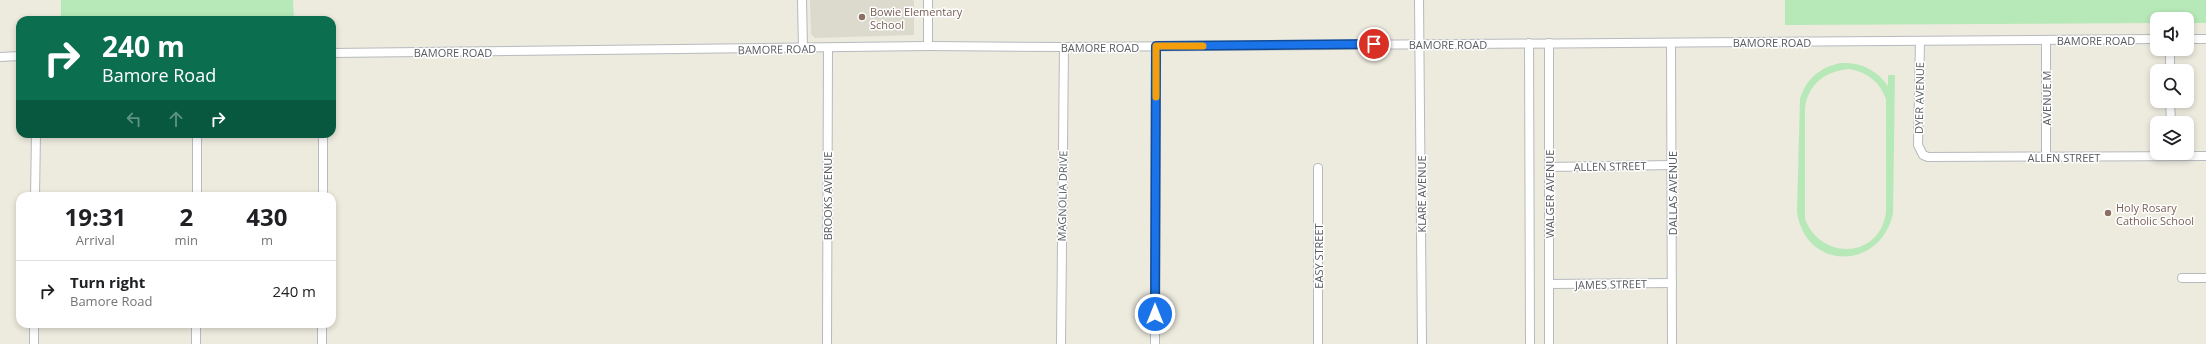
<!DOCTYPE html>
<html lang="en">
<head>
<meta charset="utf-8">
<style>
	body { margin:0; font-family:"Open Sans",sans-serif; background:#f6f6f6; color:#202124; height:100vh; display:flex; flex-direction:column; font-size:15px; white-space:nowrap }
	* { box-sizing:border-box; margin:0 }
	p { font-size:13px; color:#757577 }
	.icon { flex:none; width:22px; height:22px; fill:none; stroke:currentColor; stroke-width:2; stroke-linecap:round; stroke-linejoin:round }
	.map { position:relative; flex:1; overflow:hidden }
	.details { position:absolute; left:16px; top:192px; width:320px; height:136px; display:flex; flex-direction:column; background:#fff; border-radius:12px; box-shadow:0 2px 6px #0003 }
	.details>* { flex:none }
	.top-card { position:absolute; left:16px; top:16px; width:320px; height:122px; border-radius:12px; box-shadow:0 2px 6px #0003; background:#0b6e4f; color:#fff; overflow:hidden }
	.fabs { position:absolute; left:2150px; top:12px; display:grid; gap:8px }
	.fabs a { display:grid; place-items:center; width:44px; height:44px; border-radius:8px; background:#fff; box-shadow:0 2px 6px #0003; font-size:20px }
	.pin { position:absolute; display:grid; place-items:center; width:34px; height:34px; color:#fff; margin:-17px; border:2px solid #fff; border-radius:50%; box-shadow:0 1px 4px #0007 }
	.me { position:absolute; width:44px; margin:-22px; rotate:0deg; stroke-linejoin:round; filter:drop-shadow(0 0 3px #0008) }
	.turn { display:flex; align-items:center; gap:14px; height:84px; padding:0 20px; font-size:18px }
	.turn .icon { width:52px; height:52px; stroke-width:2.5 }
	.turn b { display:block; font-size:28px; line-height:34px }
	.lanes { display:flex; align-items:center; height:38px; padding:0 20px; background:#0003; justify-content:center; gap:20px; direction:ltr }
	.lanes .off { opacity:.35 }
	.eta { display:flex; justify-content:space-evenly; align-items:center; height:68px; text-align:center }
	.eta b { font-size:24px; font-weight:700; line-height:28px }
	ul { padding:0; list-style:none }
	li { display:flex; align-items:center; gap:12px; height:60px; padding:0 20px; border-top:1px solid #e0e0e0 }
	li div { flex:1 }
	li b { display:block; font-size:15px }
	li em { font-style:normal }
	.map>svg:first-child { display:block }
	.education { fill:#dcd9cd }
	.green { fill:#b7e8b8; fill-rule:evenodd }
	.lines { fill:none; stroke-linecap:round; stroke-linejoin:round }
	.minor-casing { stroke:#b7babf; stroke-width:10 }
	.minor { stroke:#fff; stroke-width:8 }
	.route-casing { stroke:#114b97; stroke-width:10 }
	.route { stroke:#1a73e8; stroke-width:7 }
	.slow { stroke:#f59e0b; stroke-width:7 }
	.education-dot { fill:#8d6e63; stroke:#fff; stroke-width:1.5 }
	.labels { text-anchor:middle; dominant-baseline:central; stroke-width:3; stroke-linejoin:round; paint-order:stroke }
	.education-label { font-size:11px; fill:#785e54; stroke:#fff; text-anchor:start }
	.street-label { font-size:11px; fill:#585c61; stroke:#fff }
</style>
</head>
<body>
<div class="map">
<svg width="2206" height="344" viewBox="0 0 2206 344">
	<rect width="100%" height="100%" fill="#edeade"/>
	<!-- education -->
	<polygon class="education" points="810,0 914,0 914,35 815,38 811,34"/>
	<!-- green -->
	<g class="green">
		<polygon points="61,0 293,0 294,20 61,20"/>
		<polygon points="1785,0 2206,0 2206,23 2187,23 2187,19 2157,19 2157,23 1785,25"/>
		<path d="M1841 63C1861 62 1877 70 1888 86V75H1895L1893 214C1879 272 1805 270 1797 212L1800 99C1806 79 1820 67 1841 63ZM1849 69C1867 72 1880 82 1886 99V212C1880 259 1821 261 1805 219V107C1809 83 1826 71 1849 69Z"/>
	</g>
	<g class="lines">
		<!-- minor casing -->
		<g class="minor-casing">
			<g id="minor">
				<polyline points="802,0 803,48"/>
				<polyline points="1419,0 1422,344"/>
				<polyline points="2187,39 2206,39"/>
				<polyline points="2046,40 2046,156"/>
				<polyline points="1920,41 1918,145 1923,155 1928,157 2206,156"/>
				<polyline points="1529,43 1530,344"/>
				<polyline points="1549,43 1549,344"/>
				<polyline points="1671,43 1672,344"/>
				<polyline points="928,46 928,0"/>
				<polyline points="2170,49 2170,71"/>
				<polyline points="332,53 928,46 1064,47 2157,39"/>
				<polyline points="0,57 20,56"/>
				<polyline points="2170,101 2171,123"/>
				<polyline points="1549,167 1672,165"/>
				<polyline points="35,196 36,134"/>
				<polyline points="197,196 197,134"/>
				<polyline points="323,196 323,134"/>
				<polyline points="2182,278 2206,278"/>
				<polyline points="1549,284 1672,283"/>
				<polyline points="34,344 34,324"/>
				<polyline points="196,344 196,324"/>
				<polyline points="322,344 322,324"/>
				<polyline points="827,344 828,48"/>
				<polyline points="1061,344 1064,47"/>
				<polyline points="1155,344 1156,46"/>
				<polyline points="1318,344 1318,168"/>
			</g>
		</g>
		<!-- minor -->
		<use href="#minor" class="minor"/>
	</g>
	<g class="lines">
		<!-- route casing -->
		<g class="route-casing">
			<polyline id="route" points="1155,314 1156,46 1374,44"/>
		</g>
		<!-- route -->
		<use href="#route" class="route"/>
		<!-- slow -->
		<polyline class="slow" points="1156,97 1156,46 1203,46"/>
	</g>
	<!-- markers -->
	<g class="education-dot">
		<circle cx="862" cy="17" r="4"/>
		<circle cx="2108" cy="213" r="4"/>
	</g>
	<g class="labels">
		<!-- education labels -->
		<g class="education-label">
			<text x="870" y="11">Bowie Elementary<tspan x="870" dy="13">School</tspan></text>
			<text x="2116" y="207">Holy Rosary<tspan x="2116" dy="13">Catholic School</tspan></text>
		</g>
		<!-- street labels -->
		<g class="street-label">
			<text x="2096" y="40">BAMORE ROAD</text>
			<text x="1772" y="42">BAMORE ROAD</text>
			<text x="1448" y="44">BAMORE ROAD</text>
			<text x="1100" y="47">BAMORE ROAD</text>
			<text transform="translate(777 49) rotate(-1)">BAMORE ROAD</text>
			<text x="453" y="52">BAMORE ROAD</text>
			<text transform="translate(1919 98) rotate(-89)">DYER AVENUE</text>
			<text transform="translate(2046 98) rotate(-90)">AVENUE M</text>
			<text x="2064" y="157">ALLEN STREET</text>
			<text transform="translate(1610 166) rotate(-1)">ALLEN STREET</text>
			<text transform="translate(1672 193) rotate(-90)">DALLAS AVENUE</text>
			<text transform="translate(1421 194) rotate(-90)">KLARE AVENUE</text>
			<text transform="translate(1549 194) rotate(-90)">WALGER AVENUE</text>
			<text transform="translate(827 196) rotate(-90)">BROOKS AVENUE</text>
			<text transform="translate(1062 196) rotate(-89)">MAGNOLIA DRIVE</text>
			<text transform="translate(1318 256) rotate(-90)">EASY STREET</text>
			<text transform="translate(1611 284) rotate(-1)">JAMES STREET</text>
		</g>
	</g>
</svg>
<div class="fabs">
<a><svg class="icon" aria-label="sound" viewBox="0 0 24 24"><path d="M4 9h4l5-4v14l-5-4H4zM17 9q2 3 0 6"/></svg></a>
<a><svg class="icon" aria-label="search" viewBox="0 0 24 24"><circle cx="10" cy="10" r="6"/><path d="M15 15l6 6"/></svg></a>
<a><svg class="icon" aria-label="layers" viewBox="0 0 24 24"><path d="M12 4l9 5-9 5-9-5zM3 14l9 5 9-5"/></svg></a>
</div>
<div class="pin" style="left:1374px;top:44px;background:#d93025"><svg class="icon" aria-label="arrive" viewBox="0 0 24 24"><path d="M6 21V4h12l-3 4 3 4H6"/></svg></div>
<svg class="me" style="left:1155px;top:314px" viewBox="-20 -20 40 40"><circle r="17" fill="#1a73e8" stroke="#fff" stroke-width="3"/><path d="M0-11L8 9 0 5-8 9z" fill="#fff"/></svg>
<div class="top-card">
<div class="turn"><svg class="icon" aria-label="right" viewBox="0 0 24 24"><path d="M7 20v-9h11M14 6l5 5-5 5"/></svg><div><b>240 m</b>Bamore Road</div></div>
<div class="lanes"><svg class="icon off" aria-label="left" viewBox="0 0 24 24"><path d="M17 20v-9H6M10 6l-5 5 5 5"/></svg><svg class="icon off" aria-label="ahead" viewBox="0 0 24 24"><path d="M12 20V5M6 11l6-6 6 6"/></svg><svg class="icon" aria-label="right" viewBox="0 0 24 24"><path d="M7 20v-9h11M14 6l5 5-5 5"/></svg></div>
</div>
<section class="details">
<div class="eta">
<div><b>19:31</b><p>Arrival</p></div>
<div><b>2</b><p>min</p></div>
<div><b>430</b><p>m</p></div>
</div>
<ul>
<li><svg class="icon" aria-label="right" viewBox="0 0 24 24"><path d="M7 20v-9h11M14 6l5 5-5 5"/></svg><div><b>Turn right</b><p>Bamore Road</p></div><em>240 m</em></li>
</ul>
</section>
</div>
</body>
</html>
